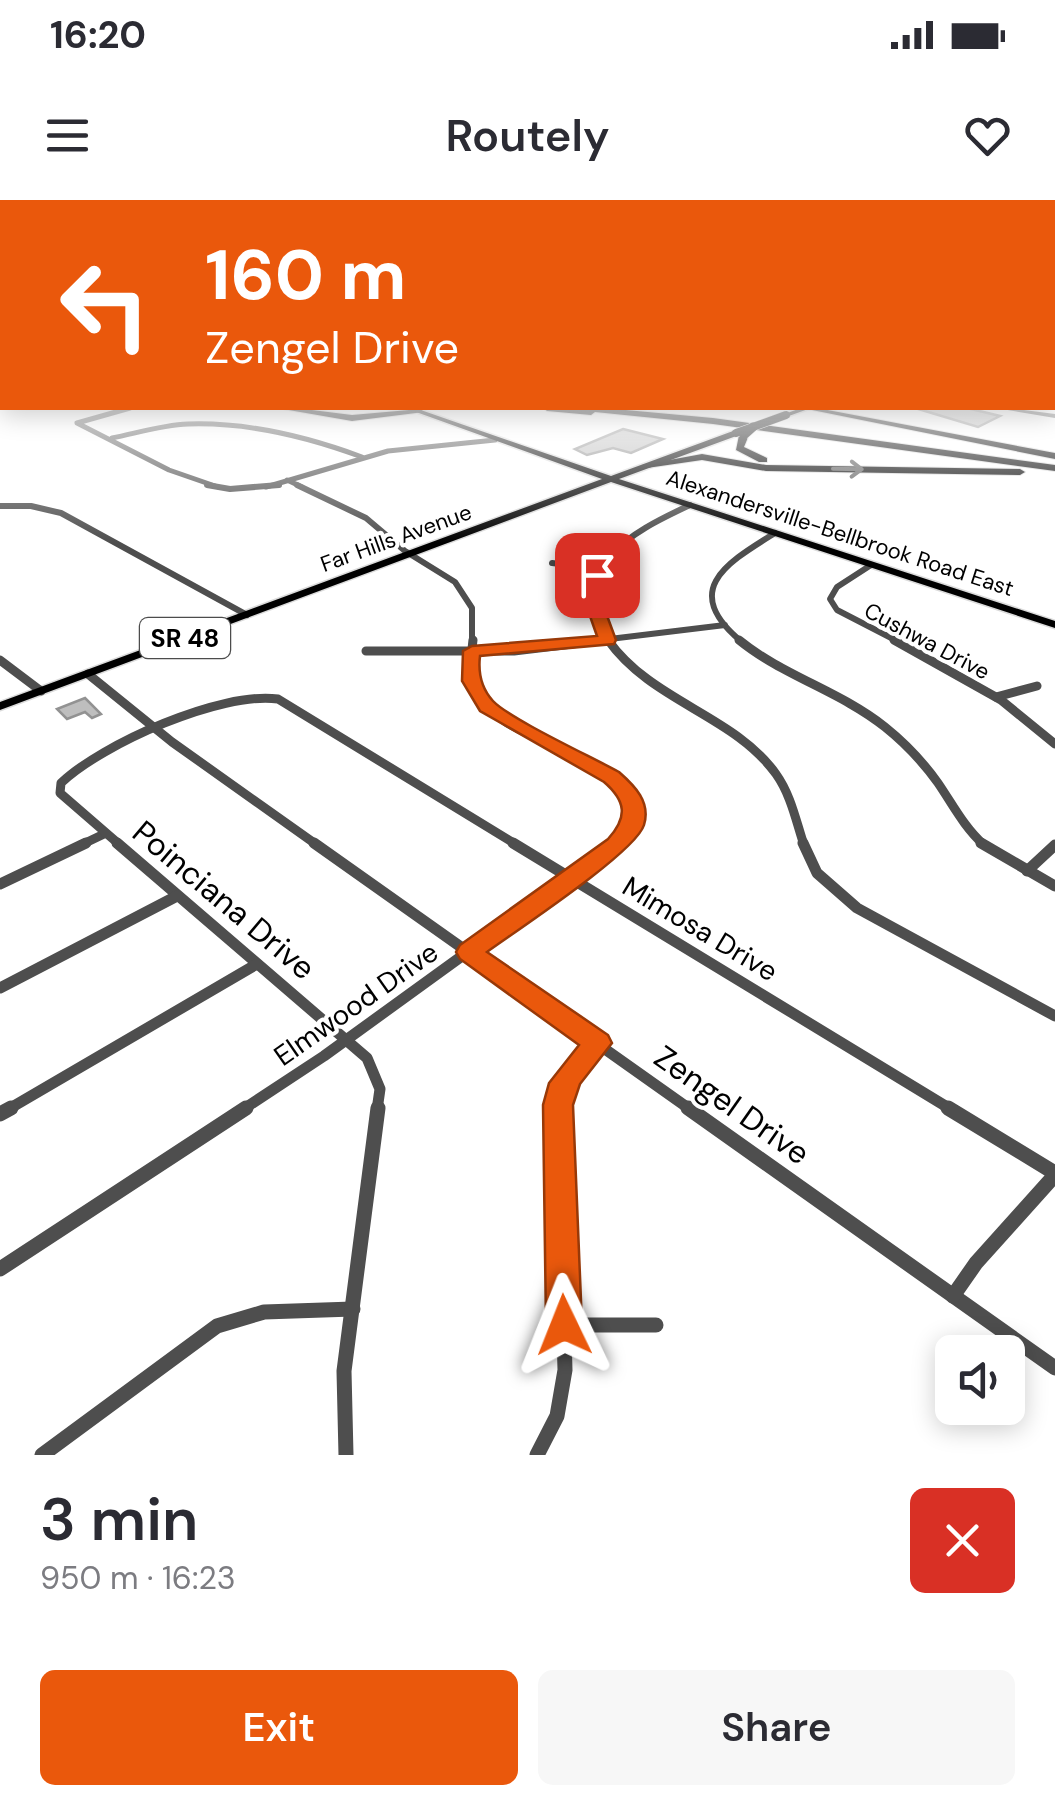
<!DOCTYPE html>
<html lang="en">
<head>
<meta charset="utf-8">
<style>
	body { margin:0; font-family:"DM Sans",sans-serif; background:#f7f7f7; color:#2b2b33; height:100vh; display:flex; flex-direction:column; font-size:38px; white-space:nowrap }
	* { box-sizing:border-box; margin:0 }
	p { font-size:32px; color:#7c7c81 }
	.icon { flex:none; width:55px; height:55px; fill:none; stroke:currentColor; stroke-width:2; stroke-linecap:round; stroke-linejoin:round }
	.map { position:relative; height:1255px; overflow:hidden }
	.details { display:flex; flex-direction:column; background:#fff; flex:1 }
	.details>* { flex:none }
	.banner { position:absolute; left:0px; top:0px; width:1055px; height:210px; box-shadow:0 5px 25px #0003; background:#ea580c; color:#fff; overflow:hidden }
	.tools { position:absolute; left:935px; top:1135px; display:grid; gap:20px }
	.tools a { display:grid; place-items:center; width:90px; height:90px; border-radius:15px; background:#fff; box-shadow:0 5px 25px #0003; font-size:50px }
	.pin { position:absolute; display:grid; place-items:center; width:85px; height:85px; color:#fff; margin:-42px; border-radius:20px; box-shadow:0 5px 15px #0006 }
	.me { position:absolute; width:110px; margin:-55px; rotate:358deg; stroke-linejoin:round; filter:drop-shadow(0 0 8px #0008) }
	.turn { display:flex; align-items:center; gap:35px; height:210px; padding:0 40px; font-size:45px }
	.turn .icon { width:130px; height:130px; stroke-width:2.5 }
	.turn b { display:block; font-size:70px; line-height:85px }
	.round { display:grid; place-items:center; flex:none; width:105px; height:105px; border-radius:15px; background:#f7f7f7 }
	.overview { display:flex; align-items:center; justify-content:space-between; height:170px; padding:0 40px }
	h1 { font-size:60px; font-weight:600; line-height:75px }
	.action { display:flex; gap:20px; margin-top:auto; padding:20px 40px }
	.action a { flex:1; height:115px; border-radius:15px; background:#ea580c; color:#fff; font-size:40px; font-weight:600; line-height:115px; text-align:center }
	.action a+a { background:#f7f7f7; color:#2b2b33 }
	.status { display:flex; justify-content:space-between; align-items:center; height:70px; padding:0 50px; background:#fff; direction:ltr }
	.status svg { height:28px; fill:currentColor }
	header { display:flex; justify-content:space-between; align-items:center; height:130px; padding:0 40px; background:#fff; font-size:45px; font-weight:600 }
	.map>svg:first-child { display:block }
	.building { fill:#bebebe; stroke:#929292; stroke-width:2.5 }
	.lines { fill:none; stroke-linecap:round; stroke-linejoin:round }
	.primary-casing { stroke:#dbdbdb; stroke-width:3 }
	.motorway-casing { stroke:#dbdbdb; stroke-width:2 }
	.minor-far4 { stroke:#4e4e4e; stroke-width:5 }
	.minor-far3 { stroke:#4e4e4e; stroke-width:6 }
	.minor-far2 { stroke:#4e4e4e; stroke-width:9 }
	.minor-far1 { stroke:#4e4e4e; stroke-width:11 }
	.minor { stroke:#4e4e4e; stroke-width:15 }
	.tertiary { fill:#4e4e4e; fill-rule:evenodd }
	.primary { fill:#000; fill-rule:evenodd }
	.motorway { fill:#000; fill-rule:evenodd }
	.primary-bridge-casing { stroke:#dbdbdb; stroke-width:9; stroke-linecap:butt }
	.motorway-bridge-casing { stroke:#dbdbdb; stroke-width:10; stroke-linecap:butt }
	.primary-bridge { stroke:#000; stroke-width:8 }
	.motorway-bridge { stroke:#000; stroke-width:9 }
	.oneway { stroke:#595959 }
	.route { fill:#ea580c; stroke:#983908; stroke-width:2.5 }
	.labels { text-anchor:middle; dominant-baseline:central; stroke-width:8; stroke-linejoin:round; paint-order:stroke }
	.far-street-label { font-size:22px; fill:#000; stroke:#fff }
	.shield { fill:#fff; stroke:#4c4c4c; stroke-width:2.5 }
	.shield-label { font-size:25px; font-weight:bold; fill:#000 }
	.street-label { font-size:28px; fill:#000; stroke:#fff }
	.near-street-label { font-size:32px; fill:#000; stroke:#fff }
</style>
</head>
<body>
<div class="status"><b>16:20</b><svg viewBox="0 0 49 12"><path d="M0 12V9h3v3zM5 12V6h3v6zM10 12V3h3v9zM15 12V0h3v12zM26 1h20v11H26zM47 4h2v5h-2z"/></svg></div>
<header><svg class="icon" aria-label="menu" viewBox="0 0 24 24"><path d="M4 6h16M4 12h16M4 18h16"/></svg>Routely<svg class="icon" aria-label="heart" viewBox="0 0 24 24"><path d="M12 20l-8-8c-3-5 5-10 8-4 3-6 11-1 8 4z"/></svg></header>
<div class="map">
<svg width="1055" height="1255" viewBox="0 0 1055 1255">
	<rect width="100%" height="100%" fill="#fff"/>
	<!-- building -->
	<g class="building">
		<polygon points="915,208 967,208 1000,216 978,227"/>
		<polygon points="623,229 663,239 631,253 613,248 587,255 575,249"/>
		<polygon points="85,498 101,514 92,518 85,512 67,519 57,509"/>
	</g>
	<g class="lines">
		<!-- primary casing -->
		<g class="primary-casing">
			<g id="primary">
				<polygon points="405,208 415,208 611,276 733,231 739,231 739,235 619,279 1055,421 1055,428 611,282 0,510 0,502 602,279"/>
				<polygon points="801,208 811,208 786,217 782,215"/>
			</g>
		</g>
		<!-- motorway casing -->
		<g class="motorway-casing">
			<g id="motorway">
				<polygon points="0,194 2,195 2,199 0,200"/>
				<polygon points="277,208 296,208 352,215 420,209 424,212 352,221"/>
				<polygon points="543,208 604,208 713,218 1055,265 1055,271 713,224 595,212 591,215 547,211"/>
				<polygon points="802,208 817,208 1055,253 1055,259"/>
				<polygon points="744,232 749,235 744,247 767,258 767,262 759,262 736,250 739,235"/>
				<polygon points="702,254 766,265 1020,269 1025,272 1020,275 766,271 702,260 647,268 642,265"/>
			</g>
		</g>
		<!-- minor-far4 -->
		<g class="minor-far4">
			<polyline points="130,208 77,223 169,270 218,287"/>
			<path d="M112 238C137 233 162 225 188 224 246 222 308 237 362 257"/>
			<polyline points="287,280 302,287"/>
			<polyline points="266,287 388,251 495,240"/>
		</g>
		<!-- minor-far3 -->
		<g class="minor-far3">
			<polyline points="207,285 230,289 279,285"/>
			<polyline points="297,285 366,318 405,351 455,382 472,408 472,442"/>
			<polyline points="0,306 31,306 61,313 247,415"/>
			<polyline points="552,363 600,369"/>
			<polyline points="871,365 837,387 830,399 837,410 899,442"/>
			<polyline points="585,442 725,425"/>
			<path d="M610 442C568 365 628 334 690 305"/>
			<path d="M742 442C679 390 727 363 775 333"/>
		</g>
		<!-- minor-far2 -->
		<g class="minor-far2">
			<path d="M473 440C471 457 468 477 477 493 509 551 623 543 632 621L616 645"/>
			<path d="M608 440C652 502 734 515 776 574 791 595 796 621 804 645"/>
			<path d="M739 440C783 476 840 491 885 527 905 543 923 562 938 583 953 605 964 627 984 645"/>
			<polyline points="894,440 1001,500 1055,544"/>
			<polyline points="366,451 514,451 605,440"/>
			<polyline points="0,460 41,491"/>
			<polyline points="88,474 172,542 317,645"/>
			<polyline points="996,497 1037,486"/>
			<polyline points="81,645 104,634"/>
			<path d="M120 645 60 593 61 583C102 544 221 491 278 499L517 645"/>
		</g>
		<!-- minor-far1 -->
		<g class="minor-far1">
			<polyline points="117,643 367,858 380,889 377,910"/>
			<polyline points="314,643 691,910"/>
			<polyline points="513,643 952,910"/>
			<polyline points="803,643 817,673 857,708 1055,816"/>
			<polyline points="981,643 1055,686"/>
			<polyline points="1027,671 1055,645"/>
			<polyline points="0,684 86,643"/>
			<polyline points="0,788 177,696"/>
			<polyline points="7,910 257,764"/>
			<polyline points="242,910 324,856 618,643"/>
			<polyline points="558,910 560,892 598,843"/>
		</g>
		<!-- minor -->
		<g class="minor">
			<polyline points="688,908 1055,1168"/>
			<polyline points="948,908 1055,973"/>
			<polyline points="0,914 11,908"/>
			<polyline points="0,1069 246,908"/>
			<polyline points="953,1096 976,1063 1055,975"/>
			<polyline points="564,1125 656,1125"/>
			<polyline points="42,1255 217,1126 264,1112 353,1109"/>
			<polyline points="346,1255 344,1171 378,908"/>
			<polyline points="537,1255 557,1216 565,1170 558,908"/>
		</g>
		<!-- tertiary -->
		<g class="tertiary">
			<polygon points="2,186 2,190 0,191 0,187"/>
			<polygon points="996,208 1009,208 1055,214 1055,218"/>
		</g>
		<!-- primary -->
		<use href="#primary" class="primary"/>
		<!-- motorway -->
		<use href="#motorway" class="motorway"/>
		<!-- primary-bridge casing -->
		<g class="primary-bridge-casing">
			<polyline id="primary-bridge" points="736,233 786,215"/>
		</g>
		<!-- motorway-bridge casing -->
		<g class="motorway-bridge-casing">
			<polyline id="motorway-bridge" points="744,235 753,227"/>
		</g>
		<!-- primary-bridge -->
		<use href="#primary-bridge" class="primary-bridge"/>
		<!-- motorway-bridge -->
		<use href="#motorway-bridge" class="motorway-bridge"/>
	</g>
	<!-- one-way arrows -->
	<defs><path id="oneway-shaft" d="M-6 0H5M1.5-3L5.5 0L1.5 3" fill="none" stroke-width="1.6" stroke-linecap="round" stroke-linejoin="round" transform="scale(2.5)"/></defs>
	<use class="oneway" href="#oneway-shaft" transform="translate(848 269) rotate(1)"/>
	<!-- sky -->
	<linearGradient id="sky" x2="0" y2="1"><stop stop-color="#89aaca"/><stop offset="0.49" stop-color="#fff"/><stop offset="1" stop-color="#fff" stop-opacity="0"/></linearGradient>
	<rect width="1055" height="343" fill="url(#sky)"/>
	<!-- route -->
	<path class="route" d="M597 370 605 375 602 402 616 440 614 444 480 456C478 473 481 488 493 501 510 519 592 557 619 572 635 586 651 602 644 625 636 652 516 731 487 752L608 835 612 843 580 884 573 905 582 1125 577 1138 564 1143 551 1138 546 1125 543 905 549 883 579 845 460 759 456 752 460 745 608 639C628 617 626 601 604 582L480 511 462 481 463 451 472 446 597 436 585 402 589 375Z"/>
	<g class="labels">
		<!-- far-street labels -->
		<g class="far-street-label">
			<text transform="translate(840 333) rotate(18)">Alexandersville-Bellbrook Road East</text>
			<text transform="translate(396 338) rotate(-20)">Far Hills Avenue</text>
			<text transform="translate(927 441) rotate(28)">Cushwa Drive</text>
		</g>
		<!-- shield labels -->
		<rect class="shield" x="140" y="418" width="90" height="40" rx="8"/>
		<g class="shield-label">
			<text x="185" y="438">SR 48</text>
		</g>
		<!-- street labels -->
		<g class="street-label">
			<text transform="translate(700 729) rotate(31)">Mimosa Drive</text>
			<text transform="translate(356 804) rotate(-35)">Elmwood Drive</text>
		</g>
		<!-- near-street labels -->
		<g class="near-street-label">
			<text transform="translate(224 700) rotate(40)">Poinciana Drive</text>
			<text transform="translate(732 905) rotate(35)">Zengel Drive</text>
		</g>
	</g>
</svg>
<div class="tools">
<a><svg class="icon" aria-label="sound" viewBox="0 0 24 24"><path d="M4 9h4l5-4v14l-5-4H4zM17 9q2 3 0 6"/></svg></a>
</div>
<div class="pin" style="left:597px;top:375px;background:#d93025"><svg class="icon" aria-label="arrive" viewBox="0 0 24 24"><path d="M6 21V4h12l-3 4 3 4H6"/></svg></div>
<svg class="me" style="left:564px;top:1125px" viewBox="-20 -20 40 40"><path d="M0-17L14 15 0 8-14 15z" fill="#ea580c" stroke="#fff" stroke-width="4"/></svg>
<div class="banner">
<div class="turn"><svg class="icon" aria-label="left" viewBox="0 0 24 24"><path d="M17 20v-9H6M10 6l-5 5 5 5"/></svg><div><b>160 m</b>Zengel Drive</div></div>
</div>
</div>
<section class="details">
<div class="overview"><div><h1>3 min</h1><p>950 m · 16:23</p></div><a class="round" style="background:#d93025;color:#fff"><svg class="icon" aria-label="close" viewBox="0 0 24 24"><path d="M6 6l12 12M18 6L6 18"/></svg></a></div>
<div class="action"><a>Exit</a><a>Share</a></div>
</section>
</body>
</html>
